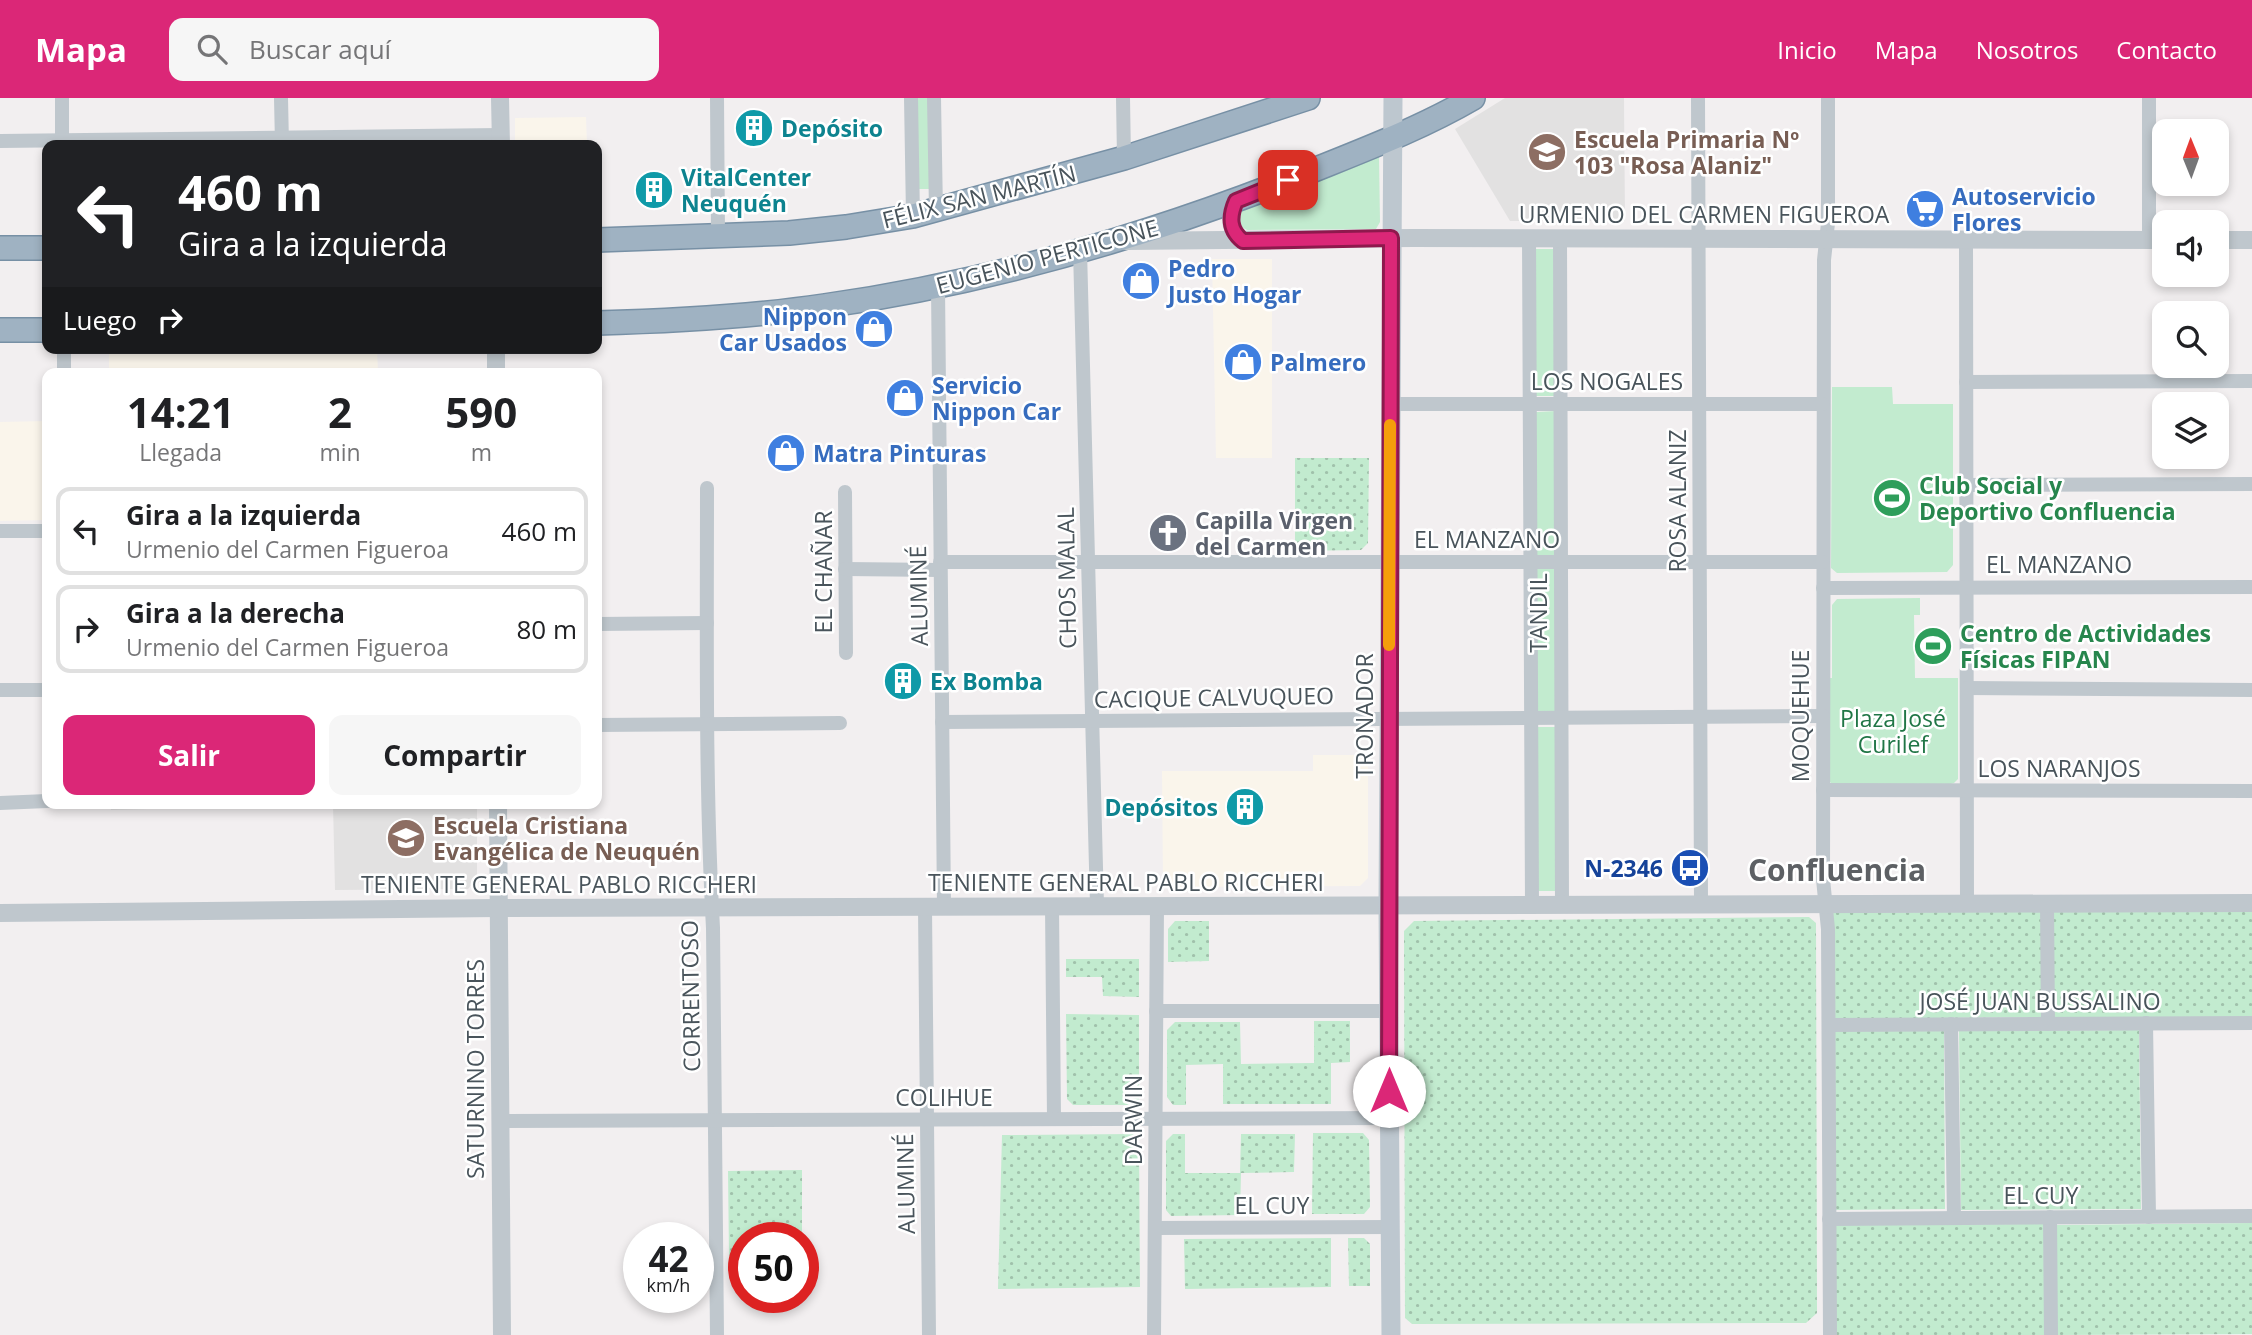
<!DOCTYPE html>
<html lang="es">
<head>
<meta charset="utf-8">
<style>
	body { margin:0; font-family:"Open Sans",sans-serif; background:#f6f6f6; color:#202124; height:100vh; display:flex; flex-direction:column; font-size:26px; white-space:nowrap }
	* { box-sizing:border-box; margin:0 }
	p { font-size:23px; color:#757577 }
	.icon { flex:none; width:38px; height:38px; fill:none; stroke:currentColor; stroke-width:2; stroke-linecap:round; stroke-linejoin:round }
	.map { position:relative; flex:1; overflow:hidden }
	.panel { position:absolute; left:42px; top:270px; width:560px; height:441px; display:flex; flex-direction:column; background:#fff; border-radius:14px; box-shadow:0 4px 10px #0003 }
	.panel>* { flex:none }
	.banner { position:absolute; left:42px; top:42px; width:560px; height:214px; border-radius:14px; box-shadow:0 4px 10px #0003; background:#202124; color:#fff; overflow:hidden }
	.needle { width:46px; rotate:359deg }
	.controls { position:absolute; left:2152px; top:21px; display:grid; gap:14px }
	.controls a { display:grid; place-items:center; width:77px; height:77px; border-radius:14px; background:#fff; box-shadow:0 4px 10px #0003; font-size:35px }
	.speed { position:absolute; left:623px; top:1124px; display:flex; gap:14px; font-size:35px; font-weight:700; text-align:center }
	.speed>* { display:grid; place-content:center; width:91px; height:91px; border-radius:50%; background:#fff; box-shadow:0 4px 10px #0003; line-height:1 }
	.speed small { font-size:18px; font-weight:400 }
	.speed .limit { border:10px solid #d22; background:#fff; color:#111 }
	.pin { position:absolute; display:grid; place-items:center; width:60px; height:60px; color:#fff; margin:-30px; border-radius:14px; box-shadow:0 4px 10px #0006 }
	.me { position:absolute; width:77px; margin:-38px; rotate:0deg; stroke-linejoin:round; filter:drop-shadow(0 0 5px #0008) }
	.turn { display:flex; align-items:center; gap:24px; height:147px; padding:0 21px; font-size:32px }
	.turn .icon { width:91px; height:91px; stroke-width:2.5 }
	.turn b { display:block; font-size:49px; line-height:60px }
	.then { display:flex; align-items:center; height:66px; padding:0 21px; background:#0003; gap:14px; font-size:26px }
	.eta { display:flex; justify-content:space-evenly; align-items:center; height:119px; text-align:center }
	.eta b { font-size:42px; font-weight:700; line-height:49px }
	.action { display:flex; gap:14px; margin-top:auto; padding:14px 21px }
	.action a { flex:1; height:80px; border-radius:14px; background:#db2777; color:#fff; font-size:28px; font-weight:700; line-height:80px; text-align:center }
	.action a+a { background:#f6f6f6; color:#202124 }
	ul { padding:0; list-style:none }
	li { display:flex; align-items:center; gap:21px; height:88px; margin:0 14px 10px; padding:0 7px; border:4px solid #e0e0e0; border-radius:14px }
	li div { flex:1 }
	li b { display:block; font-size:26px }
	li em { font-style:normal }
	header { display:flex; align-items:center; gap:42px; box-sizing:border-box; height:98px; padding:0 35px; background:#db2777; color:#fff }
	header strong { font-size:33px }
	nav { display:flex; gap:38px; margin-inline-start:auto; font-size:24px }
	.search { width:490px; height:63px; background:#f6f6f6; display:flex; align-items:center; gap:18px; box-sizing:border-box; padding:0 24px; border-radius:14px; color:#757577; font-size:26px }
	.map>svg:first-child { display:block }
	.commercial { fill:#faf5eb }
	.education { fill:#e2e1e1 }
	.grass { fill:url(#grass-dots) }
	.green { fill:#c2ebcf }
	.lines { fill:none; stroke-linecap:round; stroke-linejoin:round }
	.trunk-casing { stroke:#7790a5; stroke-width:26 }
	.minor { stroke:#bfc7cd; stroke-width:14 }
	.tertiary { stroke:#bfc7cd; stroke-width:18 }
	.secondary { stroke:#bdc7cf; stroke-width:19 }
	.trunk { stroke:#9fb2c2; stroke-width:23 }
	.route-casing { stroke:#8e194d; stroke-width:18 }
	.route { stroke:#db2777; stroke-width:12 }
	.slow { stroke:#f59e0b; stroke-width:12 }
	.labels { text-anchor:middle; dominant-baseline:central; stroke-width:5; stroke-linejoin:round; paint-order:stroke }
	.culture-label { font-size:23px; font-weight:bold; fill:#0d838f; stroke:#fff; text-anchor:start }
	.education-label { font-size:23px; font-weight:bold; fill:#785e54; stroke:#fff; text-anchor:start }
	.street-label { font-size:23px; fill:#49545b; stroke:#fff }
	.shop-label { font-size:23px; font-weight:bold; fill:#366cbe; stroke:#fff; text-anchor:start }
	.leisure-label { font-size:23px; font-weight:bold; fill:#27864d; stroke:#fff; text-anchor:start }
	.worship-label { font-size:23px; font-weight:bold; fill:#5b616d; stroke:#fff; text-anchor:start }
	.park-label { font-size:23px; fill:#207646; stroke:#fff }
	.transit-label { font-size:23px; font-weight:bold; fill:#164399; stroke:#fff; text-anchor:end }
	.district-label { font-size:30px; font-weight:bold; fill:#5d6064; stroke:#fff }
</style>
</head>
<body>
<header>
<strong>Mapa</strong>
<div class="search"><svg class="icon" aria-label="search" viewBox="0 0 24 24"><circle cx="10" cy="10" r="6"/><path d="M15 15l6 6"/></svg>Buscar aquí</div>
<nav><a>Inicio</a><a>Mapa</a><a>Nosotros</a><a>Contacto</a></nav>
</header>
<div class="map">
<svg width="2252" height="1237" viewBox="0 0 2252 1237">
	<defs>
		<pattern id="grass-dots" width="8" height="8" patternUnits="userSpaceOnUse" patternTransform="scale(1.75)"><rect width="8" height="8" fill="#c2ebcf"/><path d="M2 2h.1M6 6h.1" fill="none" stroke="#a0c1ab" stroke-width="1.8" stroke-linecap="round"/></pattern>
	</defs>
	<rect width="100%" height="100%" fill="#f2eff0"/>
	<!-- commercial -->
	<g class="commercial">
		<polygon points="586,19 587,47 515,47 515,20"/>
		<polygon points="1212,161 1272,161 1272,360 1216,360"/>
		<polygon points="109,250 377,250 378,275 109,275"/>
		<polygon points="47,323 47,422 0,423 0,324"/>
		<polygon points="1313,657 1368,657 1368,780 1360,788 1163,789 1162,673 1313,673"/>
	</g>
	<!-- education -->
	<g class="education">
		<polygon points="1505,0 1624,0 1625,123 1510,123 1455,31"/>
		<polygon points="110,705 477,705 477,780 468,791 335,792 333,706 111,712"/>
	</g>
	<!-- grass -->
	<g class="grass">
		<polygon points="1295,360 1369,360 1368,445 1361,452 1295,453"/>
		<polygon points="2042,813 2043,919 1834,921 1833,815"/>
		<polygon points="2053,813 2252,814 2252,919 2052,919"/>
		<polygon points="1809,819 1816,825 1817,1215 1806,1225 1412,1226 1405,1220 1404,833 1414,823"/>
		<polygon points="1175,823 1209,823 1209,863 1168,864 1168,831"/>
		<polygon points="1066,861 1139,861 1139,899 1103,898 1102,879 1066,879"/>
		<polygon points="1066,916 1139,917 1139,1001 1133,1007 1073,1007 1067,1001"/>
		<polygon points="1314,923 1350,923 1350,964 1331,965 1331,1006 1223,1006 1223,966 1186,967 1186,1007 1173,1007 1167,999 1167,932 1175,924 1240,924 1241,966 1314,965"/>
		<polygon points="1944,932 1945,1111 1835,1112 1834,933"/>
		<polygon points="2139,932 2141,1111 1961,1112 1959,933"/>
		<polygon points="1313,1035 1363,1035 1369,1042 1370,1109 1364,1116 1312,1116"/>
		<polygon points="1133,1036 1139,1043 1140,1189 998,1191 1002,1037"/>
		<polygon points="1173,1036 1185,1036 1185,1075 1240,1075 1241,1036 1295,1036 1294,1074 1241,1075 1240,1117 1171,1118 1166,1112 1166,1043"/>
		<polygon points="802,1072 802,1139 744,1139 744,1158 729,1158 728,1073"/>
		<polygon points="2252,1125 2252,1236 2057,1237 2056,1127"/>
		<polygon points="2045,1126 2045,1237 1836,1237 1836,1127"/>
		<polygon points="1331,1140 1331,1189 1185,1191 1184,1141"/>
		<polygon points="1348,1140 1364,1140 1370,1146 1370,1188 1349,1188"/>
	</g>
	<!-- green -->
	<g class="green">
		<polygon points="917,0 929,0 929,91 918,91"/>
		<polygon points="1379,57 1380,124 1376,131 1247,132 1238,127 1238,112"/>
		<polygon points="1535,151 1555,151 1556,298 1536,298"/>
		<polygon points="1832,289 1892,289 1893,306 1953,306 1953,467 1947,474 1837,475 1831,470"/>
		<polygon points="1556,313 1556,457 1536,457 1536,314"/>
		<polygon points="1537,470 1556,470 1557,613 1537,613"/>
		<polygon points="1920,500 1920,517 1914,517 1915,580 1958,580 1958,681 1954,685 1947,687 1832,686 1830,684 1827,580 1832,580 1832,507 1837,501"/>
		<polygon points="1537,629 1557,629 1556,793 1536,793"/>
	</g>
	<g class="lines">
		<!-- trunk casing -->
		<g class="trunk-casing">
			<g id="trunk">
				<polyline points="597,142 789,135 846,129 913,118 1124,60 1308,0"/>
				<polyline points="0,150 47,150"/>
				<path d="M597 225C673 223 749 219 824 208 987 185 1147 138 1299 78 1358 54 1418 32 1473 0"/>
				<polyline points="0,232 47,232"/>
			</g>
		</g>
		<!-- minor -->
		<g class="minor">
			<polyline points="62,0 62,47"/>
			<polyline points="281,0 282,46"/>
			<polyline points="717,0 718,137"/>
			<polyline points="911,0 913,118"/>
			<polyline points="934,0 936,113"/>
			<polyline points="1123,0 1124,60"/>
			<polyline points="1698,0 1701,806"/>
			<polyline points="1828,0 1828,125 1824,162 1823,781 1828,831 1830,1237"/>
			<polyline points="2149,0 2149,142"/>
			<polyline points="0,43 500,37"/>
			<polyline points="1529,140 1532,807"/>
			<polyline points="1560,140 1562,807"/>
			<polyline points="1966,141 1967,805"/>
			<polyline points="1080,152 1097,808"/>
			<polyline points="938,188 944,809"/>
			<polyline points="64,250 64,275"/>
			<polyline points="1966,284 2252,283"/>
			<polyline points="1390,306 1823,306"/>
			<polyline points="1966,387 2252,386"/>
			<path d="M707 390C707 536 705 684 713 830L717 1237"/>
			<polyline points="845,394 846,555"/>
			<polyline points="0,433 47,433"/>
			<polyline points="940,464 1823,464"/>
			<polyline points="845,471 940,472"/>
			<polyline points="1823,490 2252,489"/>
			<polyline points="597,526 707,525"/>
			<polyline points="1967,590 2252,592"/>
			<polyline points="0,592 47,592"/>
			<polyline points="942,624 1823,618"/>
			<polyline points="597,627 840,625"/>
			<polyline points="1823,692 2252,693"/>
			<polyline points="0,705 47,703"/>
			<polyline points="2047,805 2048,926"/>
			<polyline points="1052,808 1054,1021"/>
			<polyline points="925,809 929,1237"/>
			<polyline points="1156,913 1388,913"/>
			<polyline points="2146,925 2149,1119"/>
			<polyline points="1951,926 1954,1120"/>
			<polyline points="1829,927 2252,925"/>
			<polyline points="500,1023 1389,1020"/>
			<polyline points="2050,1119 2051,1237"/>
			<polyline points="1829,1121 2252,1118"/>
			<polyline points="1155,1130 1390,1129"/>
			<polyline points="1154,1237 1157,808"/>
		</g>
		<!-- tertiary -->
		<g class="tertiary">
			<polyline points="500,0 501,47"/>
			<path d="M1236 103C1229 118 1229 132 1243 143"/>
			<polyline points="2217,142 2252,142"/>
			<polyline points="1126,143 1412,140 2165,142"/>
			<polyline points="496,250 496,275"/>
			<polyline points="498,705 502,1237"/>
			<polyline points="0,815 498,810 2252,805"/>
		</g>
		<!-- secondary -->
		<polyline class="secondary" points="1391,1237 1388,807 1393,0"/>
		<!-- trunk -->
		<use href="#trunk" class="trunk"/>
	</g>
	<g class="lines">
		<!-- route casing -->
		<g class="route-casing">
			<path id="route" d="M1288 82 1236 103C1229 119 1229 132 1243 143L1391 140 1389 993"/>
		</g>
		<!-- route -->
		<use href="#route" class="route"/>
		<!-- slow -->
		<polyline class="slow" points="1389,547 1390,327"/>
	</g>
	<!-- icons -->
	<defs>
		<g id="building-disc" transform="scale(2.0125)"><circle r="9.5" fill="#0f9aa8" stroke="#fff"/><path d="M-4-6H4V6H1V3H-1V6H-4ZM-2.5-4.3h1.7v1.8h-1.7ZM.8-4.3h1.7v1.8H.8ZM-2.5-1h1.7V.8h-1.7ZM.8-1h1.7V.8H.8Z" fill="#fff"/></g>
		<g id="school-disc" transform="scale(2.0125)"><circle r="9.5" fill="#8d6e63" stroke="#fff"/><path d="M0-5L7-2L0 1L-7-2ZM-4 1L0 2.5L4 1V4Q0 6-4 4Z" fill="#fff"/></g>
		<g id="supermarket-disc" transform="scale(2.0125)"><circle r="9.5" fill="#3f7fe0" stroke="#fff"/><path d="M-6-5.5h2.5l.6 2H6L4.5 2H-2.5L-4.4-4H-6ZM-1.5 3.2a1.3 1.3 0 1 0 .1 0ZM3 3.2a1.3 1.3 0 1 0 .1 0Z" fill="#fff"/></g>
		<g id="shop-disc" transform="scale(2.0125)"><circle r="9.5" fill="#3f7fe0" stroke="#fff"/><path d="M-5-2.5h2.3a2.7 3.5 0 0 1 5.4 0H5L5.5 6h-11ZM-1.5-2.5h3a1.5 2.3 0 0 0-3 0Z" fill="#fff"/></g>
		<g id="stadium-disc" transform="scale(2.0125)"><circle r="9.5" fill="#2e9e5b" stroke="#fff"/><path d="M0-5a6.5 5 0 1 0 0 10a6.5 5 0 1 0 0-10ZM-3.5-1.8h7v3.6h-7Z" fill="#fff"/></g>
		<g id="church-disc" transform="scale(2.0125)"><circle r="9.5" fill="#6b7280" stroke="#fff"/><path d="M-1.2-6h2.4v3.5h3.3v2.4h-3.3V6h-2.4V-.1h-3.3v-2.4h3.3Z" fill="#fff"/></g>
		<g id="bus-disc" transform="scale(2.0125)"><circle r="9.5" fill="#1a4fb4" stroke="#fff"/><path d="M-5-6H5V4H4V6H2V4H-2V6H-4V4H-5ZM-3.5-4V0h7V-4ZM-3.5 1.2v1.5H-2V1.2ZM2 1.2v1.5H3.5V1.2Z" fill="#fff"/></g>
	</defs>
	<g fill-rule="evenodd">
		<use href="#building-disc" x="754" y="30"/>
		<use href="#school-disc" x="1547" y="54"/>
		<use href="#building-disc" x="654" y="92"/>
		<use href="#supermarket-disc" x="1925" y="111"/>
		<use href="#shop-disc" x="1141" y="183"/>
		<use href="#shop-disc" x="874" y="231"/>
		<use href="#shop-disc" x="1243" y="264"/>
		<use href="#shop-disc" x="905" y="300"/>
		<use href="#shop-disc" x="786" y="355"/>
		<use href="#stadium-disc" x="1892" y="400"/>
		<use href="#church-disc" x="1168" y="435"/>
		<use href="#stadium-disc" x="1933" y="548"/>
		<use href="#building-disc" x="903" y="583"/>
		<use href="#building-disc" x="1245" y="709"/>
		<use href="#school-disc" x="406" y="740"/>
		<use href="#bus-disc" x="1690" y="770"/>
	</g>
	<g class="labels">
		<!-- culture labels -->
		<g class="culture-label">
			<text x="781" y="30">Depósito</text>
			<text x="681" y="79">VitalCenter<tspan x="681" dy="26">Neuquén</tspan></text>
			<text x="930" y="583">Ex Bomba</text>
			<text x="1218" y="709" text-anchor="end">Depósitos</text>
		</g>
		<!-- education labels -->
		<g class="education-label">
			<text x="1574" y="41">Escuela Primaria Nº<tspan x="1574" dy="26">103 "Rosa Alaniz"</tspan></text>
			<text x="433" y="727">Escuela Cristiana<tspan x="433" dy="26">Evangélica de Neuquén</tspan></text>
		</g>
		<!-- street labels -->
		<g class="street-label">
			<text transform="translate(979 98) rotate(-14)">FÉLIX SAN MARTÍN</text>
			<text x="1704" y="116">URMENIO DEL CARMEN FIGUEROA</text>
			<text transform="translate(1047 158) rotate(-15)">EUGENIO PERTICONE</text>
			<text x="1607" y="283">LOS NOGALES</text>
			<text transform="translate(1677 403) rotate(-90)">ROSA ALANIZ</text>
			<text x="1487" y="441">EL MANZANO</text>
			<text x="2059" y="466">EL MANZANO</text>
			<text transform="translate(823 474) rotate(-90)">EL CHAÑAR</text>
			<text transform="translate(1066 480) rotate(-91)">CHOS MALAL</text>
			<text transform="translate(918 498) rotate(-91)">ALUMINÉ</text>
			<text transform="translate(1538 515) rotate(-90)">TANDIL</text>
			<text transform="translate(1214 599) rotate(-1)">CACIQUE CALVUQUEO</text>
			<text transform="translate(1364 618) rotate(-90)">TRONADOR</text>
			<text transform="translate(1800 618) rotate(-90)">MOQUEHUE</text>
			<text x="2059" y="670">LOS NARANJOS</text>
			<text x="1126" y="784">TENIENTE GENERAL PABLO RICCHERI</text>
			<text x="559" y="786">TENIENTE GENERAL PABLO RICCHERI</text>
			<text transform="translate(690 898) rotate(-91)">CORRENTOSO</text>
			<text x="2040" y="903">JOSÉ JUAN BUSSALINO</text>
			<text transform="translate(475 971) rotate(-90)">SATURNINO TORRES</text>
			<text x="944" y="999">COLIHUE</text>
			<text transform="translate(1133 1022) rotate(-90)">DARWIN</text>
			<text transform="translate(905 1086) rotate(-91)">ALUMINÉ</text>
			<text x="2041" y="1097">EL CUY</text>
			<text x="1272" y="1107">EL CUY</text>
		</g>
		<!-- shop labels -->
		<g class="shop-label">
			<text x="1952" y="98">Autoservicio<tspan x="1952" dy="26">Flores</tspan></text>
			<text x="1168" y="170">Pedro<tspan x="1168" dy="26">Justo Hogar</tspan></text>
			<text x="847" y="218" text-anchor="end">Nippon<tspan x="847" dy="26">Car Usados</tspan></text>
			<text x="1270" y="264">Palmero</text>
			<text x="932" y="287">Servicio<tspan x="932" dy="26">Nippon Car</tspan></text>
			<text x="813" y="355">Matra Pinturas</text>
		</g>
		<!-- leisure labels -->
		<g class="leisure-label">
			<text x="1919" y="387">Club Social y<tspan x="1919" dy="26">Deportivo Confluencia</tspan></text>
			<text x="1960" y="535">Centro de Actividades<tspan x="1960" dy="26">Físicas FIPAN</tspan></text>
		</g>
		<!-- worship labels -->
		<g class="worship-label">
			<text x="1195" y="422">Capilla Virgen<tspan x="1195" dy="26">del Carmen</tspan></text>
		</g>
		<!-- park labels -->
		<g class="park-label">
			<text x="1893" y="620">Plaza José<tspan x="1893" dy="26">Curilef</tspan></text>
		</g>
		<!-- transit labels -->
		<g class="transit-label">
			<text x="1663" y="770">N-2346</text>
		</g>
		<!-- district labels -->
		<g class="district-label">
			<text x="1837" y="771">Confluencia</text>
		</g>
	</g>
</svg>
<div class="controls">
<a><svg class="needle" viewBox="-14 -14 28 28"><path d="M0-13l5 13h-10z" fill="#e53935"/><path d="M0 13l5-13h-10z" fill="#757577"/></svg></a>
<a><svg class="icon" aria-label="sound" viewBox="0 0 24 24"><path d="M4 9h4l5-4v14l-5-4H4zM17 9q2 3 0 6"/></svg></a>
<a><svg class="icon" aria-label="search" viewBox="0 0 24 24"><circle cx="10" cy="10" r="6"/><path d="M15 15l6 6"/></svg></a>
<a><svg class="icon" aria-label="layers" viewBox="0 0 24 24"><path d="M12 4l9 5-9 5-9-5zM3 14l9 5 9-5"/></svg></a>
</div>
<div class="speed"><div>42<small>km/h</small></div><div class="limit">50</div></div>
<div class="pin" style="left:1288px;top:82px;background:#d93025"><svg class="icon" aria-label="arrive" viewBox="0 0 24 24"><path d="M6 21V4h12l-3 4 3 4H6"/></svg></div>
<svg class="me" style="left:1389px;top:993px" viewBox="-20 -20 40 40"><circle r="19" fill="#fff"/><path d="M0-13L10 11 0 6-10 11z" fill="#db2777"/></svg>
<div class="banner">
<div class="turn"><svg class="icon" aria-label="left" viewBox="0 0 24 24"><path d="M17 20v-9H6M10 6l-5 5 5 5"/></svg><div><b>460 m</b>Gira a la izquierda</div></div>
<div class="then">Luego<svg class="icon" aria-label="right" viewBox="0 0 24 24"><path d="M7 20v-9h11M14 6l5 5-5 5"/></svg></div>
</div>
<section class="panel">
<div class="eta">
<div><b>14:21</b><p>Llegada</p></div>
<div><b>2</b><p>min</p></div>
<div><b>590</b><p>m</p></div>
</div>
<ul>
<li><svg class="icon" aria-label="left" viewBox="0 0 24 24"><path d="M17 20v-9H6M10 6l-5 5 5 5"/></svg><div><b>Gira a la izquierda</b><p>Urmenio del Carmen Figueroa</p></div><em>460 m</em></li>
<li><svg class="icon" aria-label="right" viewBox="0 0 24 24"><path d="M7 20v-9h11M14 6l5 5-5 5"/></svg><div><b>Gira a la derecha</b><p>Urmenio del Carmen Figueroa</p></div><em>80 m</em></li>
</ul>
<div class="action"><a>Salir</a><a>Compartir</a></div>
</section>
</div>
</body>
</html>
